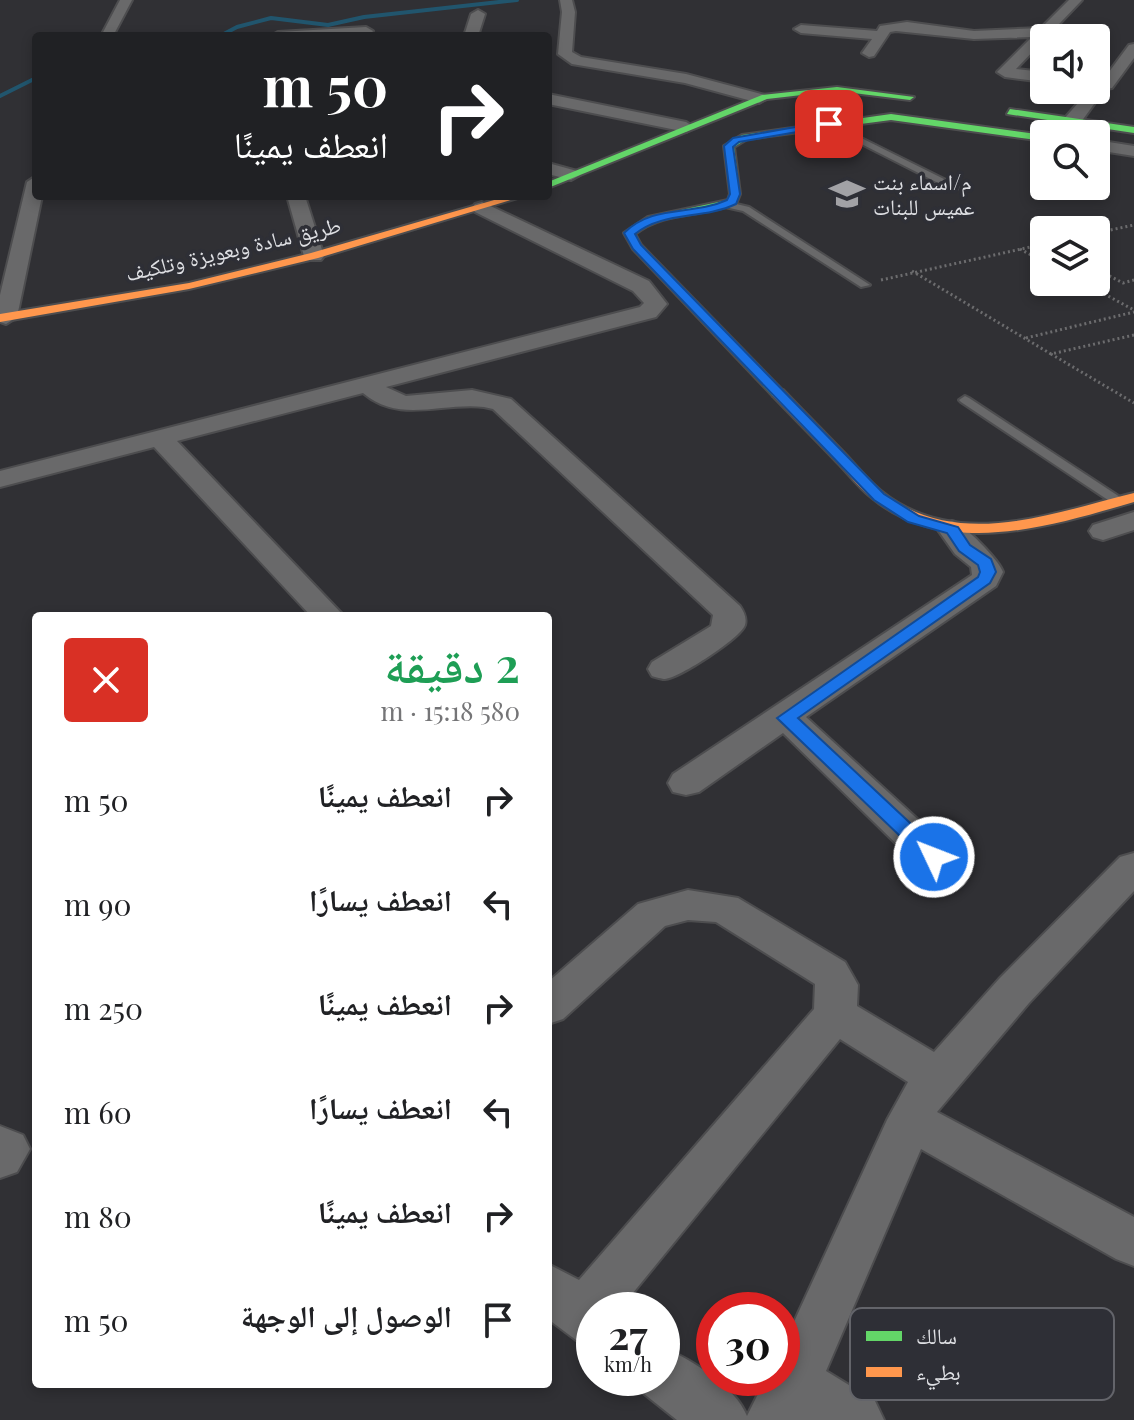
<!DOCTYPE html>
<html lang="ar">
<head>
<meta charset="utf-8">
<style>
	body { margin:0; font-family:"Playfair Display","Noto Naskh Arabic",serif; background:#f2f2f2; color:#202124; direction:rtl; height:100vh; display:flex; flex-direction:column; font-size:30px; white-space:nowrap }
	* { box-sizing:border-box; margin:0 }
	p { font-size:26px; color:#757577 }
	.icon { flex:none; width:44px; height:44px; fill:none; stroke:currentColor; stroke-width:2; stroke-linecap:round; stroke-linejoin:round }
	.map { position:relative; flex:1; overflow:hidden; direction:ltr }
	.panel { position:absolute; left:32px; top:612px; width:520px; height:776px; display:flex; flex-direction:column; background:#fff; border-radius:8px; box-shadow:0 4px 12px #0003; direction:rtl }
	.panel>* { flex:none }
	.guide { position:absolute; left:32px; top:32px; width:520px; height:168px; border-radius:8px; box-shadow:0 4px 12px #0003; direction:rtl; background:#202124; color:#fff; overflow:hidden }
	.tools { position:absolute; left:1030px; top:24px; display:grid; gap:16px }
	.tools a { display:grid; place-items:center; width:80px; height:80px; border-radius:8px; background:#fff; box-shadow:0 4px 12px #0003; font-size:40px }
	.speed { position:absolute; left:576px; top:1292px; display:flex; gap:16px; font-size:40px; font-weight:700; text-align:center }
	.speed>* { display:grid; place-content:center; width:104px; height:104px; border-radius:50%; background:#fff; box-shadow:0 4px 12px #0003; line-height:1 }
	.speed small { font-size:20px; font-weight:400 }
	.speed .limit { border:12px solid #d22; background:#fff; color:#111 }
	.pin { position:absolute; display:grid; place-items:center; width:68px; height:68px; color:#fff; margin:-34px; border-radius:16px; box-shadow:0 4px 12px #0006 }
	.me { position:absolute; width:88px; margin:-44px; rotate:313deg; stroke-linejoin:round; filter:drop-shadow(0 0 6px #0008) }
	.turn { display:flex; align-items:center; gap:28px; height:168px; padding:0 32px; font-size:36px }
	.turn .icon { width:104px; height:104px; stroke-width:2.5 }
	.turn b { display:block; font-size:56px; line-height:68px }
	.round { display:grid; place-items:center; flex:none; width:84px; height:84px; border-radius:8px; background:#f2f2f2 }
	.summary { display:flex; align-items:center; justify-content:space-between; height:136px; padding:0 32px }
	h1 { font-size:48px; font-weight:600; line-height:60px; color:#1e9e55 }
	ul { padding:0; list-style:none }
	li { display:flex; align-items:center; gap:24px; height:104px; padding:0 32px }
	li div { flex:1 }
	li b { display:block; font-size:30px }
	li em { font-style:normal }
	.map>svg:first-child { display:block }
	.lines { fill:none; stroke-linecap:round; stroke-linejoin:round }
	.stream { stroke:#21556d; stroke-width:4 }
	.lane-casing { stroke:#4d4d4f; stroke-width:4 }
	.street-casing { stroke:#4d4d4f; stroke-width:4 }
	.fast-casing { stroke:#4d4d4f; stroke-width:4 }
	.slow-casing { stroke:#4d4d4f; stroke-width:4 }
	.path { stroke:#6c6c6e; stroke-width:3; stroke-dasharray:2 3; stroke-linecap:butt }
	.lane { fill:#69696a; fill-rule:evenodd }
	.street { fill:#69696a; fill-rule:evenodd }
	.fast { fill:#63d668; fill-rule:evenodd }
	.slow { fill:#ff974d; fill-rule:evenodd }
	.route { fill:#1a73e8; stroke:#114b97; stroke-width:2 }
	.labels { text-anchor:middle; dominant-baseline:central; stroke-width:7; stroke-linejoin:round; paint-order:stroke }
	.far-poi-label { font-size:22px; fill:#dfe0e4; stroke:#2e2f36; text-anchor:start }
	.far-street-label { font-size:22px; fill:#dfe0e4; stroke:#2e2f36 }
	.key { fill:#2e2f36; stroke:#63646a; stroke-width:2 }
	.key-label { font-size:22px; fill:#dfe0e4 }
</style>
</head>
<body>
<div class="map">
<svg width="1134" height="1420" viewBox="0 0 1134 1420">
	<rect width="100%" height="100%" fill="#303034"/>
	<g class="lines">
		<!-- stream -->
		<g class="stream">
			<polyline points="220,36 237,27 271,18 328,25 364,17 517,0"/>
			<polyline points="0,96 36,78"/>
		</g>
		<!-- lane casing -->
		<g class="lane-casing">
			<g id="lane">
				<polygon points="829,122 958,186 959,188 952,190 826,126"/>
				<polygon points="728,202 749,207 870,285 861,287 743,211 725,207 725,203"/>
				<polygon points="965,396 969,398 1126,501 1119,505 1114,504 961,402 959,400"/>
			</g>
		</g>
		<!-- street casing -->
		<g class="street-casing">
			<g id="street">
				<polygon points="120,0 132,0 113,36 101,36"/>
				<polygon points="560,0 572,0 575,12 572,52 581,57 686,74 765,95 767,98 759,103 685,83 572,64 558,54 562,12"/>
				<polygon points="1069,0 1082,0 1016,69 1044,72 1044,82 1005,77 997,72 1032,37 974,39 896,31 890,32 874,56 869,57 862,53 872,39 801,33 794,29 801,25 877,31 880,26 907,22 974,31 1041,28"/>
				<polygon points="478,10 485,14 478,36 464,36 471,14"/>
				<polygon points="366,27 373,31 371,34 271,36 278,32"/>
				<path d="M1134 44V58L1112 88 1105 89 1081 122 1064 125 1062 121C1071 111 1080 101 1089 90H1096V81L1103 80 1129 45Z"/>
				<polygon points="548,94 686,122 694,127 686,132 548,104"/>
				<polygon points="1096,140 1134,146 1134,156 1096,150"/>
				<polygon points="548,163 577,171 580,175 571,180 548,174"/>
				<polygon points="36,176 36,196 42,196 17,317 6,324 0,322 0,295 27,182"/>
				<polygon points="287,196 305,196 324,256 321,260 307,260 304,256"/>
				<path d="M482 202 649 281 667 304 656 317 386 387 406 396 472 390 511 399 740 606C744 612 747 618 745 625 741 638 679 678 665 679 663 679 655 677 652 676L648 669 652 662 711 626 713 615 493 409 484 407C442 402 399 424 363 393L177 441 344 616H311L154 447 0 487V471L640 307 644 303 633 291 475 212 472 208 475 204Z"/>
				<polygon points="1134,512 1134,530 1103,540 1093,537 1089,531 1093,525"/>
				<path d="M952 521C964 524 999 560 1003 572L996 586 806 717 948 847 953 857 948 867 934 871 920 867 783 733 699 792 686 795 673 792 668 783 673 774 972 575 971 567 955 554 938 530 942 524Z"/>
				<path d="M1134 853V891L1029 1003 937 1112 1134 1217V1266L1116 1259 921 1149 826 1371 875 1401 884 1420H677L643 1393 637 1378H662V1347C692 1360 735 1386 747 1416L766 1378H782V1348L887 1120 908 1082 840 1039 619 1310H594V1347L576 1340 548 1319V1264L579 1280 814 1009 815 984 716 922 688 920 665 926 563 1019 548 1024V982L638 904 688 890 738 898 845 962 858 985 857 1006 934 1052 999 979 1120 857Z"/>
				<polygon points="0,1126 23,1135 30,1149 17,1172 0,1178"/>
			</g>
		</g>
		<!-- fast casing -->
		<g class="fast-casing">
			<g id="fast">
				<polygon points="837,87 914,97 910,100 837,91 767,99 548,188 548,182 762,95"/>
				<polygon points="1010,109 1134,127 1134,133 1007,114"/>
				<path d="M891 114 1044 135V141L891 120 747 139 734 147 740 194 736 204C702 217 663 211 635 234L641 245 785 393 773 396 633 249 624 233 648 217 728 200 730 194 724 146 742 135Z"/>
			</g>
		</g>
		<!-- slow casing -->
		<g class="slow-casing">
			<g id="slow">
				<polygon points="508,196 524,196 318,258 189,289 0,322 0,314 189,283 311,253"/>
				<path d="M778 389 783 390C804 412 826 434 847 456 858 468 869 481 881 491 956 552 1052 513 1134 493V502C1051 526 946 560 871 497 858 487 848 473 837 462 816 440 794 418 773 396L771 393Z"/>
			</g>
		</g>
		<!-- path -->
		<g class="path">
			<polyline points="1096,233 1134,225"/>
			<polyline points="1020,249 1044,262"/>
			<polyline points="1096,269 1123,283 1134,280"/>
			<polyline points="912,271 1051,354"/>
			<polyline points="881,280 1044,244"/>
			<polyline points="1082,282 1134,310"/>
			<polyline points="1134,335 1051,354 1134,403"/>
			<polyline points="1026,338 1134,312"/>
		</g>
		<!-- lane -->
		<use href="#lane" class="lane"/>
		<!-- street -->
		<use href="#street" class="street"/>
		<!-- fast -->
		<use href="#fast" class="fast"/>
		<!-- slow -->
		<use href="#slow" class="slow"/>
	</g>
	<!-- route -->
	<path class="route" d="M829 121 832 126 739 142 733 147 740 194 736 204C702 220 663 211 635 234L641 245 884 494 919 516 958 527 970 545 991 559 996 572 990 583 798 718 941 852 944 857 941 862H927L777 718 978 577 980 572 978 565 959 551 947 533 908 522 874 500 633 249 624 233C653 204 692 216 727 200L730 194 724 146 733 138Z"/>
	<!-- icons -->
	<defs>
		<g id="school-bare" transform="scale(2.76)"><path d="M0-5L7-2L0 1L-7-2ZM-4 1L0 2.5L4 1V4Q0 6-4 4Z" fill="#a2a2a6" stroke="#2e2f36" stroke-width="2.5" paint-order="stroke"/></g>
	</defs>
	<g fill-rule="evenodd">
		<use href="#school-bare" x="847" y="194"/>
	</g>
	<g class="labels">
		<!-- far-poi labels -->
		<g class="far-poi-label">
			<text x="873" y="181">م/اسماء بنت<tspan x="873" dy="25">عميس للبنات</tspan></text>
		</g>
		<!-- far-street labels -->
		<g class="far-street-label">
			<text transform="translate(233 248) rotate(-13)">طريق سادة وبعويزة وتلكيف</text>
		</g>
	</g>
	<!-- legend -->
	<rect x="850" y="1308" width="264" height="92" rx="12" class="key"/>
	<rect x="866" y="1331" width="36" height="10" fill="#63d668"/>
	<rect x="866" y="1367" width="36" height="10" fill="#ff974d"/>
	<g class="key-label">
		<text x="916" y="1344">سالك</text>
		<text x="916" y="1380">بطيء</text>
	</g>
</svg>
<div class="tools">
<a><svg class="icon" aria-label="sound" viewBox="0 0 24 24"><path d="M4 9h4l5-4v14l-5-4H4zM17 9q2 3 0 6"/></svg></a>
<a><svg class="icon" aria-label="search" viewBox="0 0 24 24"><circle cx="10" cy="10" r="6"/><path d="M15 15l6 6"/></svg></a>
<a><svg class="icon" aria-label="layers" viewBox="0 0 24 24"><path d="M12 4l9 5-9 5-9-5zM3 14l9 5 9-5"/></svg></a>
</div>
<div class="speed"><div>27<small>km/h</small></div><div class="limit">30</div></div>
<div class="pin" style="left:829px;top:124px;background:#d93025"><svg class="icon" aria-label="arrive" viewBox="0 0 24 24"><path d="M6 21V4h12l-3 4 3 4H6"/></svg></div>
<svg class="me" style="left:934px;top:857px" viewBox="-20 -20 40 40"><circle r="17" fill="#1a73e8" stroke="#fff" stroke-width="3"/><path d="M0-11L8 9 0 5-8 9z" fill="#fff"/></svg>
<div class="guide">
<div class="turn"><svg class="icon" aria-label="right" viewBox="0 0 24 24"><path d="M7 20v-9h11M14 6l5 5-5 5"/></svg><div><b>50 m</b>انعطف يمينًا</div></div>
</div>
<section class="panel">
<div class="summary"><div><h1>2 دقيقة</h1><p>580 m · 15:18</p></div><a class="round" style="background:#d93025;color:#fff"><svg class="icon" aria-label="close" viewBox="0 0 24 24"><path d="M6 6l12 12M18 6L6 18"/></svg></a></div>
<ul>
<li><svg class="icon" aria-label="right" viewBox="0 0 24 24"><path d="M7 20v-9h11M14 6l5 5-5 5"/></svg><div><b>انعطف يمينًا</b></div><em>50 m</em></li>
<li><svg class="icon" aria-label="left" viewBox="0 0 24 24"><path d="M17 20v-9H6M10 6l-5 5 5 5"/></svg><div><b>انعطف يسارًا</b></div><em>90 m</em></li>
<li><svg class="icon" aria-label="right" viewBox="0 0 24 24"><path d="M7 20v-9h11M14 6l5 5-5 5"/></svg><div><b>انعطف يمينًا</b></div><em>250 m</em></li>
<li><svg class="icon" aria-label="left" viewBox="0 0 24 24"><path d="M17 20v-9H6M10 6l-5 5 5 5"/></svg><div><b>انعطف يسارًا</b></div><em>60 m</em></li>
<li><svg class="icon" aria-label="right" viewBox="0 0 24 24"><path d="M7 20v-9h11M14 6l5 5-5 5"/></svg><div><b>انعطف يمينًا</b></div><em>80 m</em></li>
<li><svg class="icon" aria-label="arrive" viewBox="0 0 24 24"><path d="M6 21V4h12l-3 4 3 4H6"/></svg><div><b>الوصول إلى الوجهة</b></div><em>50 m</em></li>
</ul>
</section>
</div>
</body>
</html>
